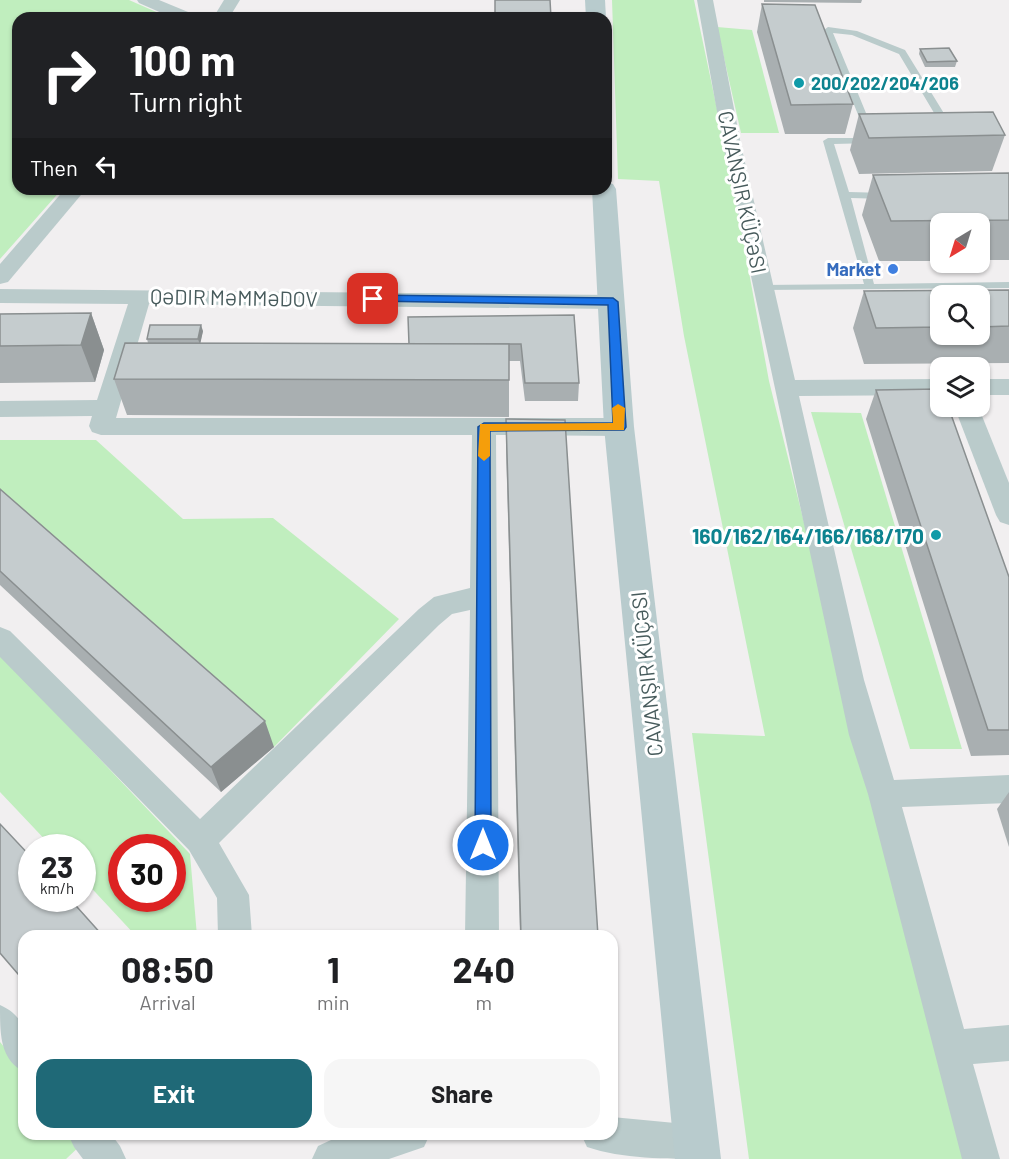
<!DOCTYPE html>
<html lang="en">
<head>
<meta charset="utf-8">
<style>
	body { margin:0; font-family:Barlow,sans-serif; background:#f6f6f6; color:#202124; height:100vh; display:flex; flex-direction:column; font-size:22px; white-space:nowrap }
	* { box-sizing:border-box; margin:0 }
	p { font-size:20px; color:#757577 }
	.icon { flex:none; width:33px; height:33px; fill:none; stroke:currentColor; stroke-width:2; stroke-linecap:round; stroke-linejoin:round }
	.map { position:relative; flex:1; overflow:hidden }
	.details { position:absolute; left:18px; top:930px; width:600px; height:210px; display:flex; flex-direction:column; background:#fff; border-radius:18px; box-shadow:0 2px 4px #0004 }
	.details>* { flex:none }
	.banner { position:absolute; left:12px; top:12px; width:600px; height:183px; border-radius:18px; box-shadow:0 2px 4px #0004; background:#202124; color:#fff; overflow:hidden }
	.needle { width:39px; rotate:218deg }
	.tools { position:absolute; left:930px; top:213px; display:grid; gap:12px }
	.tools a { display:grid; place-items:center; width:60px; height:60px; border-radius:12px; background:#fff; box-shadow:0 2px 4px #0004; font-size:30px }
	.speed { position:absolute; left:18px; top:834px; display:flex; gap:12px; font-size:30px; font-weight:700; text-align:center }
	.speed>* { display:grid; place-content:center; width:78px; height:78px; border-radius:50%; background:#fff; box-shadow:0 2px 4px #0004; line-height:1 }
	.speed small { font-size:15px; font-weight:400 }
	.speed .limit { border:9px solid #d22; background:#fff; color:#111 }
	.pin { position:absolute; display:grid; place-items:center; width:51px; height:51px; color:#fff; margin:-26px; border-radius:12px; box-shadow:0 3px 9px #0006 }
	.me { position:absolute; width:66px; margin:-33px; rotate:0deg; stroke-linejoin:round; filter:drop-shadow(0 0 4px #0008) }
	.turn { display:flex; align-items:center; gap:21px; height:126px; padding:0 18px; font-size:27px }
	.turn .icon { width:78px; height:78px; stroke-width:2.5 }
	.turn b { display:block; font-size:42px; line-height:51px }
	.then { display:flex; align-items:center; height:57px; padding:0 18px; background:#0003; gap:12px; font-size:22px }
	.eta { display:flex; justify-content:space-evenly; align-items:center; height:102px; text-align:center }
	.eta b { font-size:36px; font-weight:700; line-height:42px }
	.primary-button { display:flex; gap:12px; margin-top:auto; padding:12px 18px }
	.primary-button a { flex:1; height:69px; border-radius:18px; background:#1f6977; color:#fff; font-size:24px; font-weight:700; line-height:69px; text-align:center }
	.primary-button a+a { background:#f6f6f6; color:#202124 }
	.map>svg:first-child { display:block }
	.green { fill:#c0eebe; fill-rule:evenodd }
	.lines { fill:none; stroke-linecap:round; stroke-linejoin:round }
	.lane { fill:#bacbcb; fill-rule:evenodd }
	.street { fill:#bacbcb; fill-rule:evenodd }
	.secondary { fill:#b8cbcd; fill-rule:evenodd }
	.wall { fill:#a9afb1; fill-rule:evenodd }
	.shaded-wall { fill:#8a8f90 }
	.building { fill:#c5ccce; stroke:#8a8f90; stroke-width:1.5 }
	.route { fill:#1a73e8; stroke:#114b97; stroke-width:1.5 }
	.slow { fill:#f59e0b }
	.culture-dot { fill:#0f9aa8; stroke:#fff; stroke-width:2 }
	.shop-dot { fill:#3f7fe0; stroke:#fff; stroke-width:2 }
	.labels { text-anchor:middle; dominant-baseline:central; stroke-width:6; stroke-linejoin:round; paint-order:stroke }
	.far-culture-label { font-size:18px; font-weight:bold; fill:#0d838f; stroke:#fff; text-anchor:start }
	.far-shop-label { font-size:18px; font-weight:bold; fill:#366cbe; stroke:#fff; text-anchor:end }
	.street-label { font-size:21px; fill:#475b5c; stroke:#fff }
	.culture-label { font-size:21px; font-weight:bold; fill:#0d838f; stroke:#fff; text-anchor:end }
</style>
</head>
<body>
<div class="map">
<svg width="1009" height="1159" viewBox="0 0 1009 1159">
	<rect width="100%" height="100%" fill="#f1eff0"/>
	<!-- green -->
	<g class="green">
		<polygon points="0,0 129,0 170,18 18,18 18,189 62,189 0,259"/>
		<polygon points="612,0 694,0 732,180 769,381 852,716 971,1159 749,1159 692,733 765,736 684,336 659,181 618,179"/>
		<polygon points="717,27 752,30 779,133 741,133"/>
		<polygon points="811,412 861,413 962,749 910,749"/>
		<polygon points="0,440 96,440 183,519 273,518 399,619 274,747 0,505"/>
		<path d="M0 654 190 854 197 936H136L83 879 82 848 52 847 0 792ZM122 848H172V898H122Z"/>
		<polygon points="0,1042 24,1071 24,1134 77,1134 84,1142 66,1159 0,1159"/>
	</g>
	<g class="lines">
		<!-- lane -->
		<g class="lane">
			<polygon points="828,27 857,31 905,50 953,128 951,130 943,128 899,54 852,35 833,33 873,130 865,132 824,30"/>
			<polygon points="869,138 874,141 872,143 834,144 849,192 886,193 891,196 886,199 851,198 874,284 1009,282 1009,288 759,290 759,286 763,285 864,284 823,141 828,138"/>
		</g>
		<!-- street -->
		<g class="street">
			<polygon points="137,0 159,0 193,14 195,18 173,18 139,3"/>
			<polygon points="224,0 240,0 229,18 213,18"/>
			<polygon points="697,0 713,0 741,145 795,380 940,379 940,395 799,396 864,680 894,780 1009,775 1009,803 902,807 964,1029 1009,1025 1009,1061 973,1064 1000,1159 962,1159 868,794 849,735 723,145"/>
			<polygon points="65,189 86,189 8,282 0,284 0,264"/>
			<polygon points="0,289 613,295 621,297 624,302 621,307 613,309 149,304 116,418 619,418 628,421 631,427 628,433 619,436 496,435 499,936 465,936 470,610 452,614 439,625 219,843 249,895 252,936 218,936 217,898 189,850 0,657 0,627 10,631 200,819 419,609 434,597 470,588 472,435 101,435 92,432 89,426 92,416 0,417 0,401 97,400 128,304 0,303"/>
			<rect x="980" y="379" width="29" height="16"/>
			<polygon points="954,406 978,406 1009,483 1009,525 1000,522 996,515"/>
			<path d="M0 1005C32 1019 24 1043 24 1072 0 1059 0 1035 0 1005Z"/>
			<path d="M612 1117 696 1125 709 1131 715 1144 709 1157 705 1159C667 1159 622 1159 587 1147L581 1134H612Z"/>
			<polygon points="68,1134 111,1134 120,1146 126,1159 83,1159 74,1147"/>
			<polygon points="344,1134 430,1134 424,1147 389,1159 312,1159 318,1146"/>
		</g>
		<!-- secondary -->
		<g class="secondary">
			<polygon points="585,0 605,0 606,18 586,18"/>
			<polygon points="606,182 613,184 616,189 634,427 721,1159 675,1159 604,427 592,189 606,189"/>
		</g>
	</g>
	<!-- wall -->
	<g class="wall">
		<polygon points="764,0 862,0 861,3 764,2"/>
		<polygon points="762,4 853,104 845,134 785,134 757,32"/>
		<polygon points="920,49 957,61 955,67 925,67 919,54"/>
		<polygon points="859,114 1005,135 992,171 859,174 850,150"/>
		<polygon points="1009,173 1009,260 980,260 980,224 940,224 940,261 879,261 862,215 873,175"/>
		<path d="M1009 290V363L864 364 853 328 864 291ZM940 296H980V334H940Z"/>
		<polygon points="91,313 104,350 95,382 0,383 0,314"/>
		<polygon points="574,315 579,383 578,401 525,401 520,361 509,361 509,417 127,415 114,379 148,343 147,339 203,331 200,343 409,344"/>
		<polygon points="876,390 1009,577 1009,755 971,756 866,419"/>
		<polygon points="506,419 598,936 520,936 506,449"/>
		<polygon points="0,489 274,747 221,792 0,585"/>
		<polygon points="1009,792 1009,847 997,809"/>
	</g>
	<!-- shaded-wall -->
	<g class="shaded-wall">
		<polygon points="91,313 104,350 95,382 81,345"/>
		<polygon points="201,325 203,331 200,345 198,339"/>
		<polygon points="265,721 274,747 221,792 211,767"/>
	</g>
	<!-- building -->
	<g class="building">
		<polygon points="495,0 550,0 551,18 495,18"/>
		<polygon points="762,4 815,5 853,104 791,105"/>
		<polygon points="949,48 957,61 927,62 920,49"/>
		<polygon points="993,112 1005,135 869,138 859,114"/>
		<polygon points="1009,173 1009,220 891,221 873,175"/>
		<polygon points="1009,290 1009,326 980,327 980,296 940,296 940,327 876,328 864,291"/>
		<polygon points="91,313 81,345 0,346 0,314"/>
		<polygon points="574,315 579,383 525,383 521,344 409,344 408,317"/>
		<polygon points="150,325 201,325 198,339 147,339"/>
		<polygon points="125,343 509,344 509,380 114,379"/>
		<polygon points="940,389 940,406 948,406 1009,577 1009,730 988,730 876,390"/>
		<polygon points="506,419 565,420 598,936 521,936"/>
		<polygon points="0,489 265,721 211,767 0,571"/>
		<polygon points="0,824 32,858 32,898 69,898 103,936 24,936 24,981 0,953"/>
	</g>
	<!-- route -->
	<polygon class="route" points="373,295 613,298 618,302 626,427 624,430 490,431 491,845 488,850 483,852 477,850 475,845 478,427 484,423 613,423 608,305 369,301 367,299"/>
	<!-- slow -->
	<polygon class="slow" points="618,404 625,408 624,430 490,431 490,456 484,461 478,456 480,424 613,423 612,408"/>
	<!-- markers -->
	<g class="culture-dot">
		<circle cx="799" cy="83" r="6"/>
		<circle cx="936" cy="535" r="6"/>
	</g>
	<circle class="shop-dot" cx="893" cy="269" r="6"/>
	<g class="labels">
		<!-- far-culture labels -->
		<g class="far-culture-label">
			<text x="811" y="83">200/202/204/206</text>
		</g>
		<!-- far-shop labels -->
		<g class="far-shop-label">
			<text x="881" y="269">Market</text>
		</g>
		<!-- street labels -->
		<g class="street-label">
			<text transform="translate(743 192) rotate(78)">CAVANŞIR KÜÇƏSI</text>
			<text transform="translate(234 297) rotate(1)">QƏDIR MƏMMƏDOV</text>
			<text transform="translate(646 674) rotate(-96)">CAVANŞIR KÜÇƏSI</text>
		</g>
		<!-- culture labels -->
		<g class="culture-label">
			<text x="924" y="535">160/162/164/166/168/170</text>
		</g>
	</g>
</svg>
<div class="tools">
<a><svg class="needle" viewBox="-14 -14 28 28"><path d="M0-13l5 13h-10z" fill="#e53935"/><path d="M0 13l5-13h-10z" fill="#757577"/></svg></a>
<a><svg class="icon" aria-label="search" viewBox="0 0 24 24"><circle cx="10" cy="10" r="6"/><path d="M15 15l6 6"/></svg></a>
<a><svg class="icon" aria-label="layers" viewBox="0 0 24 24"><path d="M12 4l9 5-9 5-9-5zM3 14l9 5 9-5"/></svg></a>
</div>
<div class="speed"><div>23<small>km/h</small></div><div class="limit">30</div></div>
<div class="pin" style="left:373px;top:299px;background:#d93025"><svg class="icon" aria-label="arrive" viewBox="0 0 24 24"><path d="M6 21V4h12l-3 4 3 4H6"/></svg></div>
<svg class="me" style="left:483px;top:845px" viewBox="-20 -20 40 40"><circle r="17" fill="#1a73e8" stroke="#fff" stroke-width="3"/><path d="M0-11L8 9 0 5-8 9z" fill="#fff"/></svg>
<div class="banner">
<div class="turn"><svg class="icon" aria-label="right" viewBox="0 0 24 24"><path d="M7 20v-9h11M14 6l5 5-5 5"/></svg><div><b>100 m</b>Turn right</div></div>
<div class="then">Then<svg class="icon" aria-label="left" viewBox="0 0 24 24"><path d="M17 20v-9H6M10 6l-5 5 5 5"/></svg></div>
</div>
<section class="details">
<div class="eta">
<div><b>08:50</b><p>Arrival</p></div>
<div><b>1</b><p>min</p></div>
<div><b>240</b><p>m</p></div>
</div>
<div class="primary-button"><a>Exit</a><a>Share</a></div>
</section>
</div>
</body>
</html>
